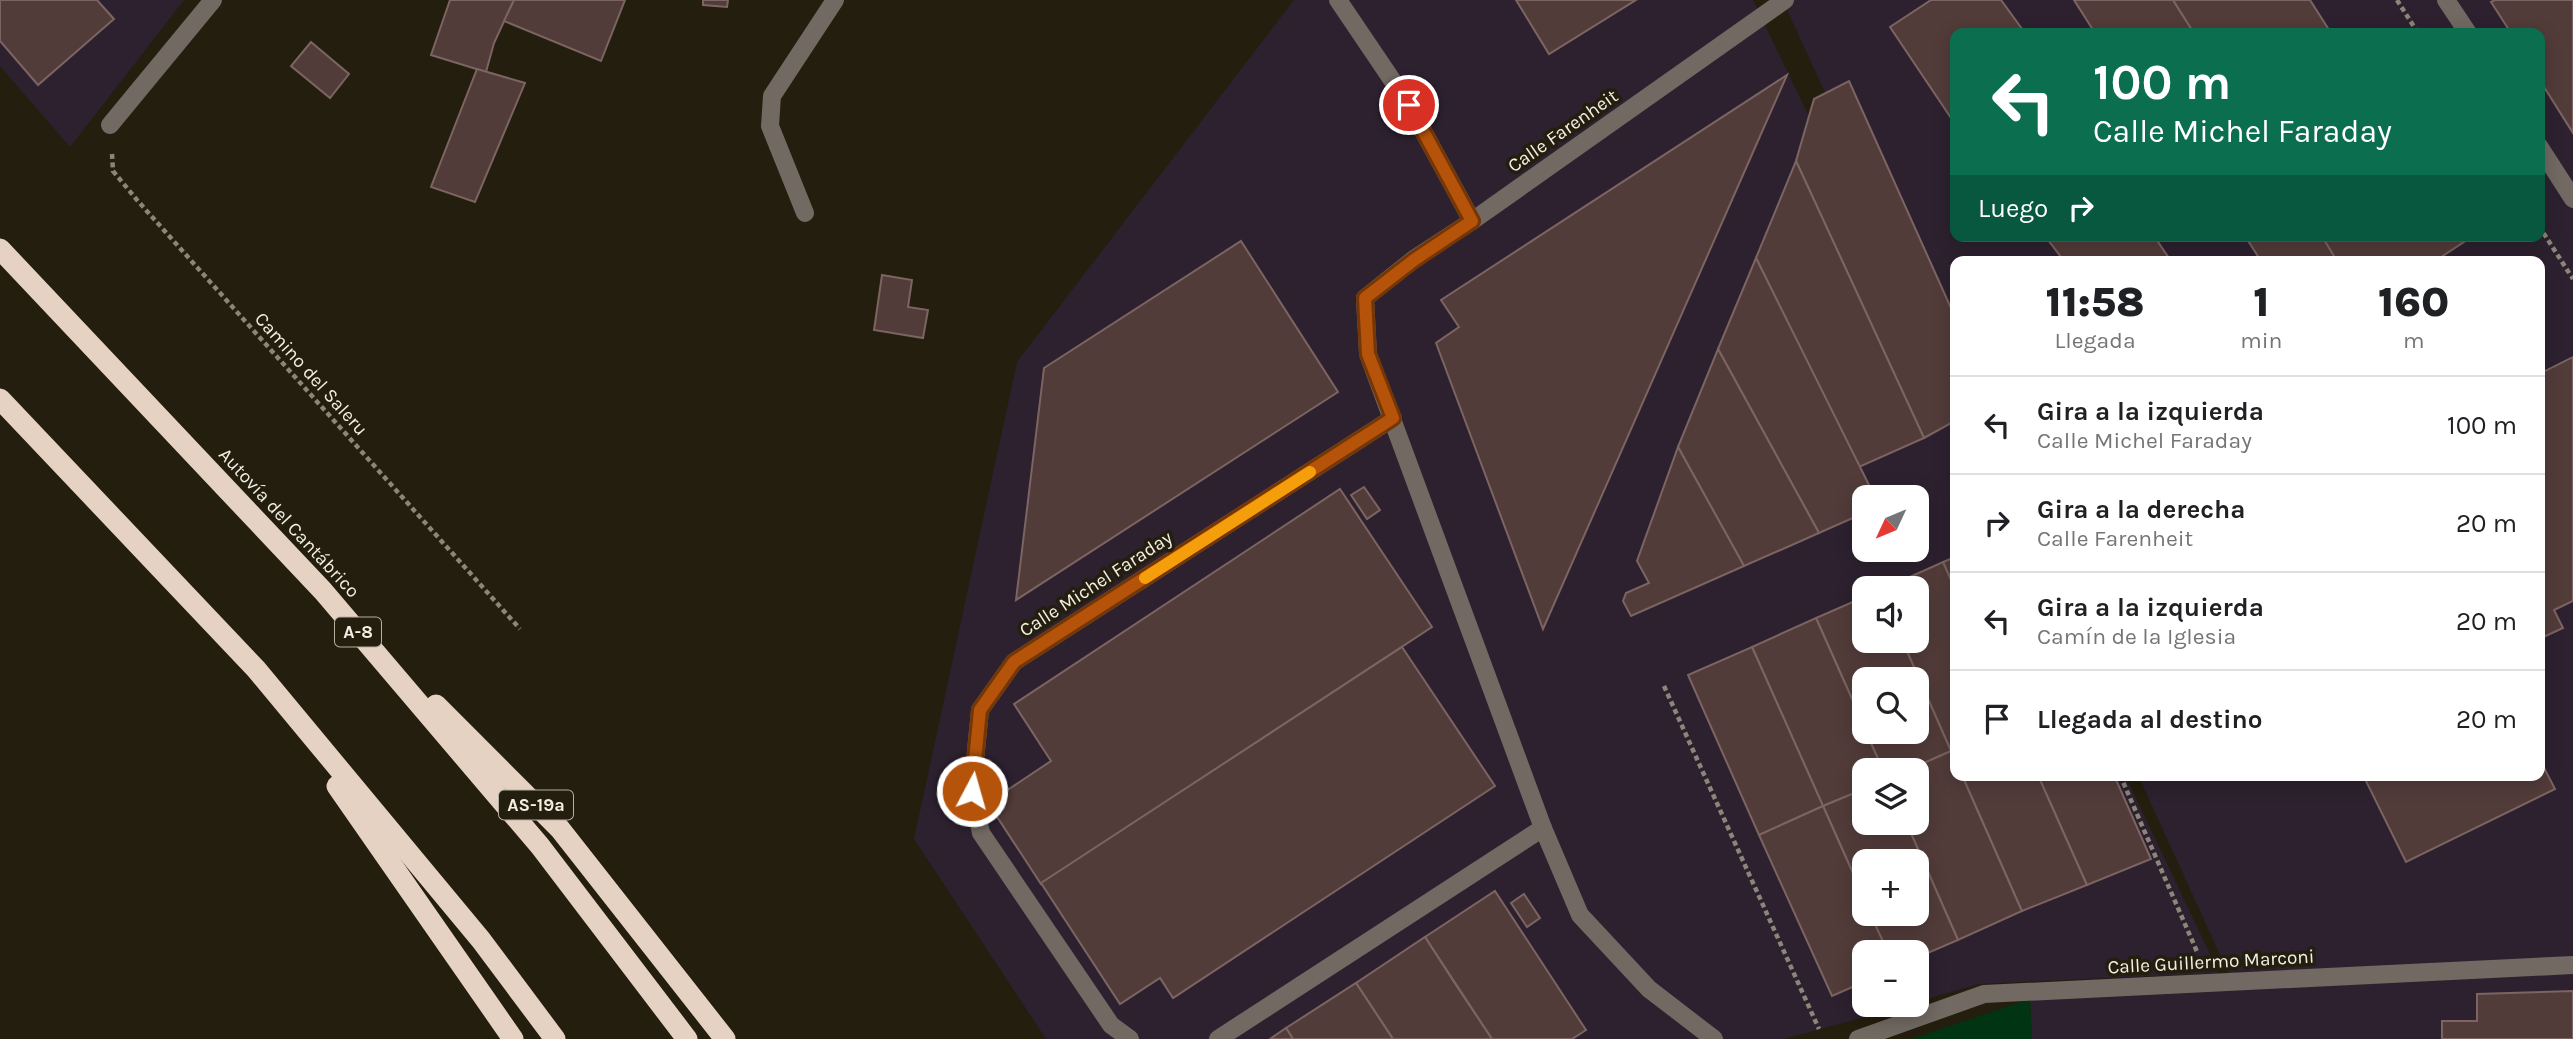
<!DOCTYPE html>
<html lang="es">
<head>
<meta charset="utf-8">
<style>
	body { margin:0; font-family:Karla,sans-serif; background:#f2f2f2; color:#202124; height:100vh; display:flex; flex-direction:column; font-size:26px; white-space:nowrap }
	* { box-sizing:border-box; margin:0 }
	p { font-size:23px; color:#757577 }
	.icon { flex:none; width:38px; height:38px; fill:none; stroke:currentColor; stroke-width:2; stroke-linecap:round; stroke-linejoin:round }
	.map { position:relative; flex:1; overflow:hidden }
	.side { position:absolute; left:1950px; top:256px; width:595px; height:525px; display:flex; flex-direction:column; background:#fff; border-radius:14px; box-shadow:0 4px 18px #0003 }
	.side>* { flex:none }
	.guide { position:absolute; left:1950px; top:28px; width:595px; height:214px; border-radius:14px; box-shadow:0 4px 18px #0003; background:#0b6e4f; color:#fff; overflow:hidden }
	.needle { width:46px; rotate:226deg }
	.controls { position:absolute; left:1852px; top:485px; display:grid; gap:14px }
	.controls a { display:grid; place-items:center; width:77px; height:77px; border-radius:14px; background:#fff; box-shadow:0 4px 18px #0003; font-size:35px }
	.pin { position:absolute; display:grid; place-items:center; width:60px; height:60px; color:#fff; margin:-30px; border:4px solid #fff; border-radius:50%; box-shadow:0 2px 7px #0007 }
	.me { position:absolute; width:77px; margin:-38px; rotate:6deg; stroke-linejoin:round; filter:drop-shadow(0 0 5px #0008) }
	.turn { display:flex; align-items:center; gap:24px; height:147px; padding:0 28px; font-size:32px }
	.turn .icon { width:91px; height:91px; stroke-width:2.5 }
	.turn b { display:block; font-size:49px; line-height:60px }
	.then { display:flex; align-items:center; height:66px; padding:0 28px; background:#0003; gap:14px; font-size:26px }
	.eta { display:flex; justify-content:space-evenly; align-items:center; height:119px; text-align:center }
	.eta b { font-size:42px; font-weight:800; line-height:49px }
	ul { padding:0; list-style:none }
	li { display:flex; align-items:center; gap:21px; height:98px; padding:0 28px; border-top:2px solid #e0e0e0 }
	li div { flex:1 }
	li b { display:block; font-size:26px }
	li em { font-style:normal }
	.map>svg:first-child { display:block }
	.industrial { fill:#2d212f; fill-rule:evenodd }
	.green { fill:#003413 }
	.building { fill:#523c3a; stroke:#7b6461; stroke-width:2 }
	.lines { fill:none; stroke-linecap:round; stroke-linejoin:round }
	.path { stroke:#8b8678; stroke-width:4.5; stroke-dasharray:5 3.5; stroke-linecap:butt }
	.lane { stroke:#716962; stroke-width:18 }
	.street { stroke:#716962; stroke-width:18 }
	.highway { stroke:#e6d2c2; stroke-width:21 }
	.route-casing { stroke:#753606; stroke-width:18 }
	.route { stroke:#b45309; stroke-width:12 }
	.slow { stroke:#f59e0b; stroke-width:12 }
	.labels { text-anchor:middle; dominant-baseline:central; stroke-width:7; stroke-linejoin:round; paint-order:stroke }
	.shield { fill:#231e0d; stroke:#b5b0a4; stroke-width:2 }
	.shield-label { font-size:18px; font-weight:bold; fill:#f3efe4 }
	.street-label { font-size:19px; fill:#f3efe4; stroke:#231e0d }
</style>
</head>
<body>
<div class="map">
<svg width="2573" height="1039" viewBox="0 0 2573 1039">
	<rect width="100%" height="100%" fill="#231e0d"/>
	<!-- industrial -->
	<g class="industrial">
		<polygon points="0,0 184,0 70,147 0,66"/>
		<path d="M1294 0H1753L1955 421V775H2125L2219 973 1979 984 1916 1002V952H1864V1004L1909 1005 1784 1039H1046L914 839 1017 362ZM1864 497H1916V550H1864ZM1864 588H1916V640H1864ZM1864 679H1916V732H1864ZM1864 770H1916V822H1864ZM1864 861H1916V914H1864Z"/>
		<path d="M1785 0H2573V1039H2032L2030 999 2236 990 2138 775H2539V261H1955V375L1783 1ZM1955 33H2539V236H1955Z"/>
	</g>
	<!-- green -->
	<polygon class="green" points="2030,999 2032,1039 1911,1039"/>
	<!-- building -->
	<g class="building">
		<polygon points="0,0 97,0 114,19 38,85 0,41"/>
		<polygon points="450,0 514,0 494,43 486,72 431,55"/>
		<polygon points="514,0 625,0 601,61 504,21"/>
		<polygon points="703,0 728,0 727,7 703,5"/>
		<polygon points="1516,0 1636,0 1549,54"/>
		<polygon points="1931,0 2001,0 2025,33 1955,33 1955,124 1890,27"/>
		<polygon points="2074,0 2173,0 2194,33 2095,33"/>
		<polygon points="2173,0 2310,0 2331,33 2194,33"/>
		<polygon points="2495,0 2573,0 2573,133 2539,79 2539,33 2511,33 2491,2"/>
		<polygon points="311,42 349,74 330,98 291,66"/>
		<polygon points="477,69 525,83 475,202 431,187"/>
		<polygon points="1787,75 1761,134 1543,629 1436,343 1459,327 1441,300"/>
		<polygon points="1849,81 1955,317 1955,421 1924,438 1796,161 1814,99"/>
		<polygon points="1796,161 1924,438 1859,467 1756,258"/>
		<polygon points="2045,236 2154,236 2171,261 2064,261"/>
		<polygon points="2245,236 2322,236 2337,261 2261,261"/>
		<polygon points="2322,236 2460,236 2464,242 2435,261 2337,261"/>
		<polygon points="1241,241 1338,392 1016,600 1044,368"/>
		<polygon points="1756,258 1875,497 1864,497 1864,513 1819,533 1718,349"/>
		<polygon points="882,275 912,280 908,307 928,310 923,338 874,330"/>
		<polygon points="1718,349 1819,533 1744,566 1678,447"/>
		<polygon points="2573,357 2573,601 2554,610 2563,628 2539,639 2539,374"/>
		<polygon points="1678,447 1744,566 1631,616 1623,601 1626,593 1649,583 1637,561"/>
		<polygon points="1364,487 1380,510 1367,519 1351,495"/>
		<polygon points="1340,489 1432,627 1041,884 988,803 1051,761 1014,704"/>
		<polygon points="1955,557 1955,589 1943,562"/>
		<polygon points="1943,562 1955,589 1955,750 1951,751 1902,640 1916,640 1916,588 1885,588"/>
		<polygon points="1864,597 1864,640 1902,640 1951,751 1908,770 1883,770 1866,732 1916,732 1916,679 1864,679 1864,726 1816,618"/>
		<polygon points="1816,618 1864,726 1864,732 1866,732 1883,770 1864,770 1864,789 1823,806 1752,647"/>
		<polygon points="1402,647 1495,786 1173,998 1160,978 1120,1004 1041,883"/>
		<polygon points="1752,647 1823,806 1759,835 1688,675"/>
		<polygon points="1951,751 1955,759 1955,775 1962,775 2022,911 1958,940 1906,822 1916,822 1916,770 1908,770"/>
		<polygon points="2539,758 2555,789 2406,862 2363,775 2539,775"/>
		<polygon points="1962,775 2038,775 2087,885 2022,911"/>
		<polygon points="2038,775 2114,775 2151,859 2087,885"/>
		<polygon points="1864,789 1864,822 1906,822 1958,940 1916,958 1916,952 1888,952 1870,914 1916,914 1916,861 1864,861 1864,898 1823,806"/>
		<polygon points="1823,806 1864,898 1864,914 1870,914 1888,952 1864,952 1864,982 1832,996 1759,835"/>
		<polygon points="1495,891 1586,1030 1572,1039 1492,1039 1425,937"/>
		<polygon points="1524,894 1540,918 1527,927 1511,903"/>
		<polygon points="1425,937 1454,982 1492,1039 1393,1039 1356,983"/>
		<polygon points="1356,983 1393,1039 1293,1039 1286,1028"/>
		<polygon points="2573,991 2573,1039 2442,1039 2442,1021 2477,1021 2477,994"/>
		<polygon points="1286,1028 1293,1039 1270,1039"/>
	</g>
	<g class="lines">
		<!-- path -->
		<g class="path">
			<polyline points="2397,0 2418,33"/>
			<polyline points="112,154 113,171 137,200 520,629"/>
			<polyline points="2539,226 2573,279"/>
			<polyline points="1664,686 1819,1029"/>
			<polyline points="2120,775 2198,954"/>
		</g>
		<!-- lane -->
		<polyline class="lane" points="805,213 770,126 772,96 835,0"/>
		<!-- street -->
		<g class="street">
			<polyline points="1338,0 1409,105 1472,221"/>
			<polyline points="2446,0 2468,33"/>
			<polyline points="110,125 213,0"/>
			<polyline points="2539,146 2573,199"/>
			<polyline points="1130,1039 1111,1025 981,833 972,791 980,710 1014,662 1393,418"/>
			<polyline points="1218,1039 1543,828"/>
			<polyline points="1714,1039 1649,989 1580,915 1543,828 1368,354 1365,298 1414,259 1472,221 1785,0"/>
			<polyline points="1858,1039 1984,994 2573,965"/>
		</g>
		<!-- highway -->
		<g class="highway">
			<polyline points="0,249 323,591 540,846 687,1039"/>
			<polyline points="0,399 256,669 481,940 555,1039"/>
			<polyline points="436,705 560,829 725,1039"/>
			<polyline points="337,786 513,1039"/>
		</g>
	</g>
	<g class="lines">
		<!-- route casing -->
		<g class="route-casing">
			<polyline id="route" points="972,791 980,710 1014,662 1393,418 1368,354 1365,298 1414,260 1472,221 1409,105"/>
		</g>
		<!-- route -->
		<use href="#route" class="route"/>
		<!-- slow -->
		<polyline class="slow" points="1145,578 1310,472"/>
	</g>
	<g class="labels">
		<!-- shield labels -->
		<g class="shield">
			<rect x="335" y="617.5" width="46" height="29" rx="5"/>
			<rect x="499" y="790.5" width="74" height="29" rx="5"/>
		</g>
		<g class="shield-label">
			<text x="358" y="632">A-8</text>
			<text x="536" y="805">AS-19a</text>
		</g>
		<!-- street labels -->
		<g class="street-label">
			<text transform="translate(1563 131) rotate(-35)">Calle Farenheit</text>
			<text transform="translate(311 374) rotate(48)">Camino del Saleru</text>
			<text transform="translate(289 523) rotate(47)">Autovía del Cantábrico</text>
			<text transform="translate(1096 584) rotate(-33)">Calle Michel Faraday</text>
			<text transform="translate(2211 962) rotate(-3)">Calle Guillermo Marconi</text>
		</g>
	</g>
</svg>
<div class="controls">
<a><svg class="needle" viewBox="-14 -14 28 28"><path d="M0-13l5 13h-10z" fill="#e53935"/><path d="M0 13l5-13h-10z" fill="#757577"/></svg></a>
<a><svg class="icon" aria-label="sound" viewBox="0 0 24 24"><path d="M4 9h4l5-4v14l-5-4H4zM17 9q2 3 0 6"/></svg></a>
<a><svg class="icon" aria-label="search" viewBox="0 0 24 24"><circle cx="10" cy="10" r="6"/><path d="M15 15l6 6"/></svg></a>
<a><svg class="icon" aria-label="layers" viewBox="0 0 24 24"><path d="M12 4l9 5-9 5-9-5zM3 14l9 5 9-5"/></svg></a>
<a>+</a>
<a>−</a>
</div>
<div class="pin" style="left:1409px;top:105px;background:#d93025"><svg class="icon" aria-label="arrive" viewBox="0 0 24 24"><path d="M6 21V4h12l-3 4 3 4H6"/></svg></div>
<svg class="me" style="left:972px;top:791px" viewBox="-20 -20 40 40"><circle r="17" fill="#b45309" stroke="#fff" stroke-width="3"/><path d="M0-11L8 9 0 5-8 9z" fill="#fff"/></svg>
<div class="guide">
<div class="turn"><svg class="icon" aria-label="left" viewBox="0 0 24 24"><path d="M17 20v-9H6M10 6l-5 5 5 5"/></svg><div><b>100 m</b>Calle Michel Faraday</div></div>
<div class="then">Luego<svg class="icon" aria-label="right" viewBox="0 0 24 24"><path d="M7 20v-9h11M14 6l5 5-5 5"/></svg></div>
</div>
<section class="side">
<div class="eta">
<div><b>11:58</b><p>Llegada</p></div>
<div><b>1</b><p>min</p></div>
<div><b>160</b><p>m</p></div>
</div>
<ul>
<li><svg class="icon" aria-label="left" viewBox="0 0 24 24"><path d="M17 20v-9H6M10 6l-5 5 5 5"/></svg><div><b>Gira a la izquierda</b><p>Calle Michel Faraday</p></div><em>100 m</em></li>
<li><svg class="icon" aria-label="right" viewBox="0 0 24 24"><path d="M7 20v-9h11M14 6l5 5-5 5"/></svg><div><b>Gira a la derecha</b><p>Calle Farenheit</p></div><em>20 m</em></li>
<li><svg class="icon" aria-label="left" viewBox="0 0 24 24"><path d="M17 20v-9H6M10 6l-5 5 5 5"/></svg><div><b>Gira a la izquierda</b><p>Camín de la Iglesia</p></div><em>20 m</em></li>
<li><svg class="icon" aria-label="arrive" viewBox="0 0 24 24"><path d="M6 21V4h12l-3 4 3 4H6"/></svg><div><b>Llegada al destino</b></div><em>20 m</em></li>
</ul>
</section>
</div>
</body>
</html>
